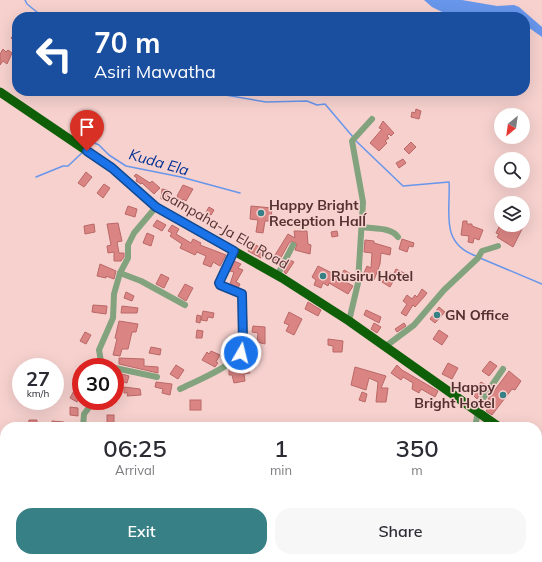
<!DOCTYPE html>
<html lang="en">
<head>
<meta charset="utf-8">
<style>
	body { margin:0; font-family:Mulish,sans-serif; background:#f7f7f7; color:#2b2b33; height:100vh; display:flex; flex-direction:column; font-size:15px; white-space:nowrap }
	* { box-sizing:border-box; margin:0 }
	p { font-size:13px; color:#7c7c81 }
	.icon { flex:none; width:22px; height:22px; fill:none; stroke:currentColor; stroke-width:2; stroke-linecap:round; stroke-linejoin:round }
	.map { position:relative; flex:1; overflow:hidden }
	.sheet { position:absolute; left:0px; top:422px; width:542px; height:140px; display:flex; flex-direction:column; background:#fff; border-radius:16px 16px 0 0; box-shadow:0 4px 16px #0002 }
	.sheet>* { flex:none }
	.hud { position:absolute; left:12px; top:12px; width:518px; height:84px; border-radius:16px; box-shadow:0 4px 16px #0002; background:#1a4fa0; color:#fff; overflow:hidden }
	.needle { width:26px; rotate:209deg }
	.controls { position:absolute; left:494px; top:108px; display:grid; gap:8px }
	.controls a { display:grid; place-items:center; width:36px; height:36px; border-radius:50%; background:#fff; box-shadow:0 4px 16px #0002; font-size:20px }
	.speed { position:absolute; left:12px; top:358px; display:flex; gap:8px; font-size:20px; font-weight:700; text-align:center }
	.speed>* { display:grid; place-content:center; width:52px; height:52px; border-radius:50%; background:#fff; box-shadow:0 4px 16px #0002; line-height:1 }
	.speed small { font-size:10px; font-weight:400 }
	.speed .limit { border:6px solid #d22; background:#fff; color:#111 }
	.pin { position:absolute; display:grid; place-items:center; width:34px; height:34px; color:#fff; margin:-41px -17px; border-radius:50% 50% 50% 0; rotate:-45deg; box-shadow:0 0 4px #0007 }
	.pin .icon { rotate:45deg }
	.me { position:absolute; width:44px; margin:-22px; rotate:8deg; stroke-linejoin:round; filter:drop-shadow(0 0 3px #0008) }
	.turn { display:flex; align-items:center; gap:14px; height:84px; padding:0 16px; font-size:18px }
	.turn .icon { width:52px; height:52px; stroke-width:2.5 }
	.turn b { display:block; font-size:28px; line-height:34px }
	.eta { display:flex; justify-content:space-evenly; align-items:center; height:68px; text-align:center }
	.eta b { font-size:24px; font-weight:600; line-height:28px }
	.button { display:flex; gap:8px; margin-top:auto; padding:8px 16px }
	.button a { flex:1; height:46px; border-radius:16px; background:#378085; color:#fff; font-size:16px; font-weight:600; line-height:46px; text-align:center }
	.button a+a { background:#f7f7f7; color:#2b2b33 }
	.map>svg:first-child { display:block }
	.water { fill:#6896eb }
	.lines { fill:none; stroke-linecap:round; stroke-linejoin:round }
	.stream { stroke:#6896eb; stroke-width:1.5 }
	.building { fill:#da8583; stroke:#ba6866 }
	.minor { stroke:#83a37f; stroke-width:6 }
	.highway { stroke:#0f5f09; stroke-width:9 }
	.route-casing { stroke:#114b97; stroke-width:10 }
	.route { stroke:#1a73e8; stroke-width:7 }
	.poi-dot { fill:#378085; stroke:#f6d1ce; stroke-width:1.5 }
	.labels { text-anchor:middle; dominant-baseline:central; stroke-width:3; stroke-linejoin:round; paint-order:stroke }
	.poi-label { font-size:14px; font-weight:bold; fill:#54302f; stroke:#f6d1ce; text-anchor:start }
	.street-label { font-size:14px; fill:#54302f; stroke:#f6d1ce }
	.water-label { font-size:15px; font-style:italic; fill:#013193; stroke:#f6d1ce }
</style>
</head>
<body>
<div class="map">
<svg width="542" height="562" viewBox="0 0 542 562">
	<rect width="100%" height="100%" fill="#f6d1ce"/>
	<!-- water -->
	<polygon class="water" points="424,0 462,0 497,6 514,5 519,7 542,27 542,37 525,25 525,17 448,15 432,7"/>
	<g class="lines">
		<!-- stream -->
		<g class="stream">
			<polyline points="25,0 27,4 43,17"/>
			<polyline points="202,91 266,102 307,101 317,105 325,104 353,137"/>
			<path d="M355 140 403 186 449 182C451 211 439 243 476 256"/>
			<polyline points="87,146 90,141 99,145 109,155 126,166 181,177 240,193"/>
			<polyline points="36,177 63,166 68,166 83,152"/>
			<polyline points="480,258 542,284"/>
			<polyline points="206,557 216,562"/>
			<polyline points="467,557 475,562"/>
			<polyline points="337,562 369,557"/>
		</g>
	</g>
	<!-- building -->
	<g class="building">
		<polygon points="17,31 17,43 11,38"/>
		<polygon points="3,49 6,52 8,50 12,53 7,64 3,61 0,65 0,54"/>
		<polygon points="416,109 421,111 419,119 411,117 412,112 415,113"/>
		<polygon points="383,121 394,133 391,136 389,134 387,136 389,138 385,141 387,143 379,151 370,143 382,129 379,128"/>
		<polygon points="411,142 416,147 409,154 404,149"/>
		<polygon points="403,159 406,163 399,168 396,163"/>
		<polygon points="86,172 92,177 84,187 78,183"/>
		<polygon points="136,174 150,183 152,181 160,188 154,194 142,183 141,184 136,181 137,178 134,176"/>
		<polygon points="104,184 110,188 103,198 97,193"/>
		<polygon points="183,185 193,189 186,201 183,199 181,202 177,199 178,196 177,196"/>
		<polygon points="162,189 168,190 168,199 161,199"/>
		<polygon points="128,206 137,209 135,217 125,214"/>
		<polygon points="251,206 272,208 271,221 265,221 263,233 256,232 258,220 250,219"/>
		<polygon points="209,207 214,210 211,215 206,212"/>
		<polygon points="157,220 166,225 162,231 153,226"/>
		<polygon points="463,221 467,221 467,224 472,224 472,226 483,230 479,240 474,238 473,243 468,242 469,236 461,235"/>
		<polygon points="118,223 122,241 117,242 119,253 124,253 124,257 121,261 114,261 114,252 108,253 107,246 111,245 107,224"/>
		<polygon points="94,224 95,232 85,234 84,226"/>
		<polygon points="172,225 179,229 176,234 191,243 193,239 201,243 200,245 226,255 220,266 213,262 211,267 203,264 206,256 197,252 195,255 180,248 182,244 170,236 172,233 168,231"/>
		<polygon points="500,225 512,225 516,227 518,225 524,225 513,247 497,237 499,234 496,233"/>
		<polygon points="294,231 307,231 308,244 311,245 310,254 295,250 297,244 292,241 289,243 278,263 272,260 288,234 295,238"/>
		<polygon points="337,231 338,236 332,237 331,232"/>
		<polygon points="147,233 154,236 151,246 143,243"/>
		<polygon points="402,239 414,243 413,247 409,246 407,252 399,249"/>
		<polygon points="365,240 374,241 374,243 391,248 390,255 381,253 380,264 374,280 363,275 367,266 371,268 372,253 364,252"/>
		<polygon points="252,243 265,250 261,258 248,251"/>
		<polygon points="290,260 294,262 286,274 284,272"/>
		<polygon points="234,261 241,264 238,268 243,270 236,282 240,284 238,288 230,284 234,272 230,271"/>
		<polygon points="100,264 116,271 114,279 106,276 106,278 97,276"/>
		<polygon points="318,266 340,277 344,270 351,274 346,282 353,286 348,294 329,283 328,286 323,283 321,288 314,285 316,280 312,277"/>
		<polygon points="396,269 406,274 404,278 394,273"/>
		<polygon points="390,273 396,276 390,287 382,282"/>
		<polygon points="161,274 169,278 164,288 156,284"/>
		<polygon points="185,284 193,288 186,301 178,296"/>
		<polygon points="422,289 427,293 424,297 415,307 413,305 406,316 401,313 407,304 403,301 407,295 412,299 415,295 417,297"/>
		<polygon points="126,292 134,296 132,301 124,298"/>
		<polygon points="308,302 321,310 318,316 305,309"/>
		<polygon points="93,305 107,306 106,314 92,312"/>
		<polygon points="122,306 138,308 137,313 121,313"/>
		<polygon points="439,307 445,312 435,323 430,319"/>
		<polygon points="366,310 381,317 379,323 364,315"/>
		<polygon points="203,311 214,313 213,318 208,317 207,321 201,320"/>
		<polygon points="289,312 302,319 294,335 286,331 289,325 284,323"/>
		<polygon points="197,315 201,316 200,323 196,322"/>
		<polygon points="119,321 138,324 136,332 132,332 128,349 122,349 120,356 113,355 117,339 115,338"/>
		<polygon points="374,323 381,327 377,333 371,329"/>
		<polygon points="404,323 406,326 397,332 395,329"/>
		<polygon points="253,326 265,327 265,344 257,342 258,333 252,332"/>
		<polygon points="197,330 203,331 202,338 196,338"/>
		<polygon points="439,330 448,336 442,345 433,339"/>
		<polygon points="85,332 91,335 86,344 80,341"/>
		<polygon points="328,339 343,341 342,352 333,352 333,346 328,345"/>
		<polygon points="151,347 161,349 160,355 149,353"/>
		<polygon points="211,351 220,355 216,362 218,363 215,367 202,360 207,352 209,354"/>
		<polygon points="119,358 144,359 144,366 158,367 158,373 119,364"/>
		<polygon points="490,361 497,366 489,376 482,371"/>
		<polygon points="248,362 250,373 244,374 245,381 234,383 232,375 229,375 229,369 234,365"/>
		<polygon points="448,363 458,368 452,379 442,374"/>
		<polygon points="176,365 184,370 178,379 170,374"/>
		<polygon points="397,365 402,370 438,391 435,397 421,389 419,393 412,389 413,383 403,377 401,380 391,373"/>
		<polygon points="355,367 386,376 381,388 388,388 386,402 376,402 378,382 369,378 366,390 351,385"/>
		<polygon points="509,371 521,381 515,390 512,389 492,415 486,411 492,402 488,399"/>
		<polygon points="118,373 129,376 127,383 116,381"/>
		<polygon points="156,382 172,384 170,395 162,393 163,389 155,387"/>
		<polygon points="481,382 486,385 477,399 472,394"/>
		<polygon points="76,387 81,390 81,396 77,402 70,398"/>
		<polygon points="124,387 140,389 141,395 127,396 128,393 124,393"/>
		<polygon points="362,392 367,394 365,402 359,400"/>
		<rect x="190" y="400" width="11" height="10"/>
		<polygon points="70,407 78,408 78,416 70,415"/>
		<rect x="107" y="415" width="7" height="10"/>
		<polygon points="29,420 37,420 37,427 28,427"/>
		<polygon points="52,421 64,422 64,427 52,427"/>
	</g>
	<g class="lines">
		<!-- minor -->
		<g class="minor">
			<path d="M362 227C373 229 391 227 398 237"/>
			<polyline points="120,273 141,281 185,305"/>
			<polyline points="277,276 293,245"/>
			<polyline points="349,321 358,283 363,202 352,141 372,119"/>
			<polyline points="386,346 414,325 444,290 478,258 482,251 498,246"/>
			<polyline points="102,367 99,350 113,318 114,294 120,273 128,258 128,245 134,233 156,207"/>
			<polyline points="115,368 157,377"/>
			<path d="M180 389C194 382 233 366 241 353 247 342 244 307 242 294L220 285 219 283 234 251"/>
			<polyline points="475,410 503,369"/>
			<polyline points="83,427 84,414 94,401"/>
			<polyline points="475,427 478,412"/>
			<polyline points="0,476 5,476"/>
			<polyline points="436,562 438,557"/>
		</g>
		<!-- highway -->
		<g class="highway">
			<polyline points="0,92 112,168 156,207 282,278 349,321 499,427"/>
			<polyline points="537,455 542,458"/>
		</g>
	</g>
	<g class="lines">
		<!-- route casing -->
		<g class="route-casing">
			<polyline id="route" points="87,151 112,168 156,207 234,251 219,283 220,285 242,294 243,342 241,353"/>
		</g>
		<!-- route -->
		<use href="#route" class="route"/>
	</g>
	<!-- markers -->
	<g class="poi-dot">
		<circle cx="261" cy="213" r="4"/>
		<circle cx="323" cy="276" r="4"/>
		<circle cx="437" cy="315" r="4"/>
		<circle cx="503" cy="395" r="4"/>
	</g>
	<g class="labels">
		<!-- poi labels -->
		<g class="poi-label">
			<text x="269" y="205">Happy Bright<tspan x="269" dy="16">Reception Halĺ</tspan></text>
			<text x="331" y="276">Rusiru Hotel</text>
			<text x="445" y="315">GN Office</text>
			<text x="495" y="387" text-anchor="end">Happy<tspan x="495" dy="16">Bright Hotel</tspan></text>
		</g>
		<!-- street labels -->
		<g class="street-label">
			<text transform="translate(225 229) rotate(30)">Gampaha-Ja Ela Road</text>
		</g>
		<!-- water labels -->
		<g class="water-label">
			<text transform="translate(159 162) rotate(16)">Kuda Ela</text>
		</g>
	</g>
</svg>
<div class="controls">
<a><svg class="needle" viewBox="-14 -14 28 28"><path d="M0-13l5 13h-10z" fill="#e53935"/><path d="M0 13l5-13h-10z" fill="#7c7c81"/></svg></a>
<a><svg class="icon" aria-label="search" viewBox="0 0 24 24"><circle cx="10" cy="10" r="6"/><path d="M15 15l6 6"/></svg></a>
<a><svg class="icon" aria-label="layers" viewBox="0 0 24 24"><path d="M12 4l9 5-9 5-9-5zM3 14l9 5 9-5"/></svg></a>
</div>
<div class="speed"><div>27<small>km/h</small></div><div class="limit">30</div></div>
<div class="pin" style="left:87px;top:151px;background:#d93025"><svg class="icon" aria-label="arrive" viewBox="0 0 24 24"><path d="M6 21V4h12l-3 4 3 4H6"/></svg></div>
<svg class="me" style="left:241px;top:353px" viewBox="-20 -20 40 40"><circle r="17" fill="#1a73e8" stroke="#fff" stroke-width="3"/><path d="M0-11L8 9 0 5-8 9z" fill="#fff"/></svg>
<div class="hud">
<div class="turn"><svg class="icon" aria-label="left" viewBox="0 0 24 24"><path d="M17 20v-9H6M10 6l-5 5 5 5"/></svg><div><b>70 m</b>Asiri Mawatha</div></div>
</div>
<section class="sheet">
<div class="eta">
<div><b>06:25</b><p>Arrival</p></div>
<div><b>1</b><p>min</p></div>
<div><b>350</b><p>m</p></div>
</div>
<div class="button"><a>Exit</a><a>Share</a></div>
</section>
</div>
</body>
</html>
